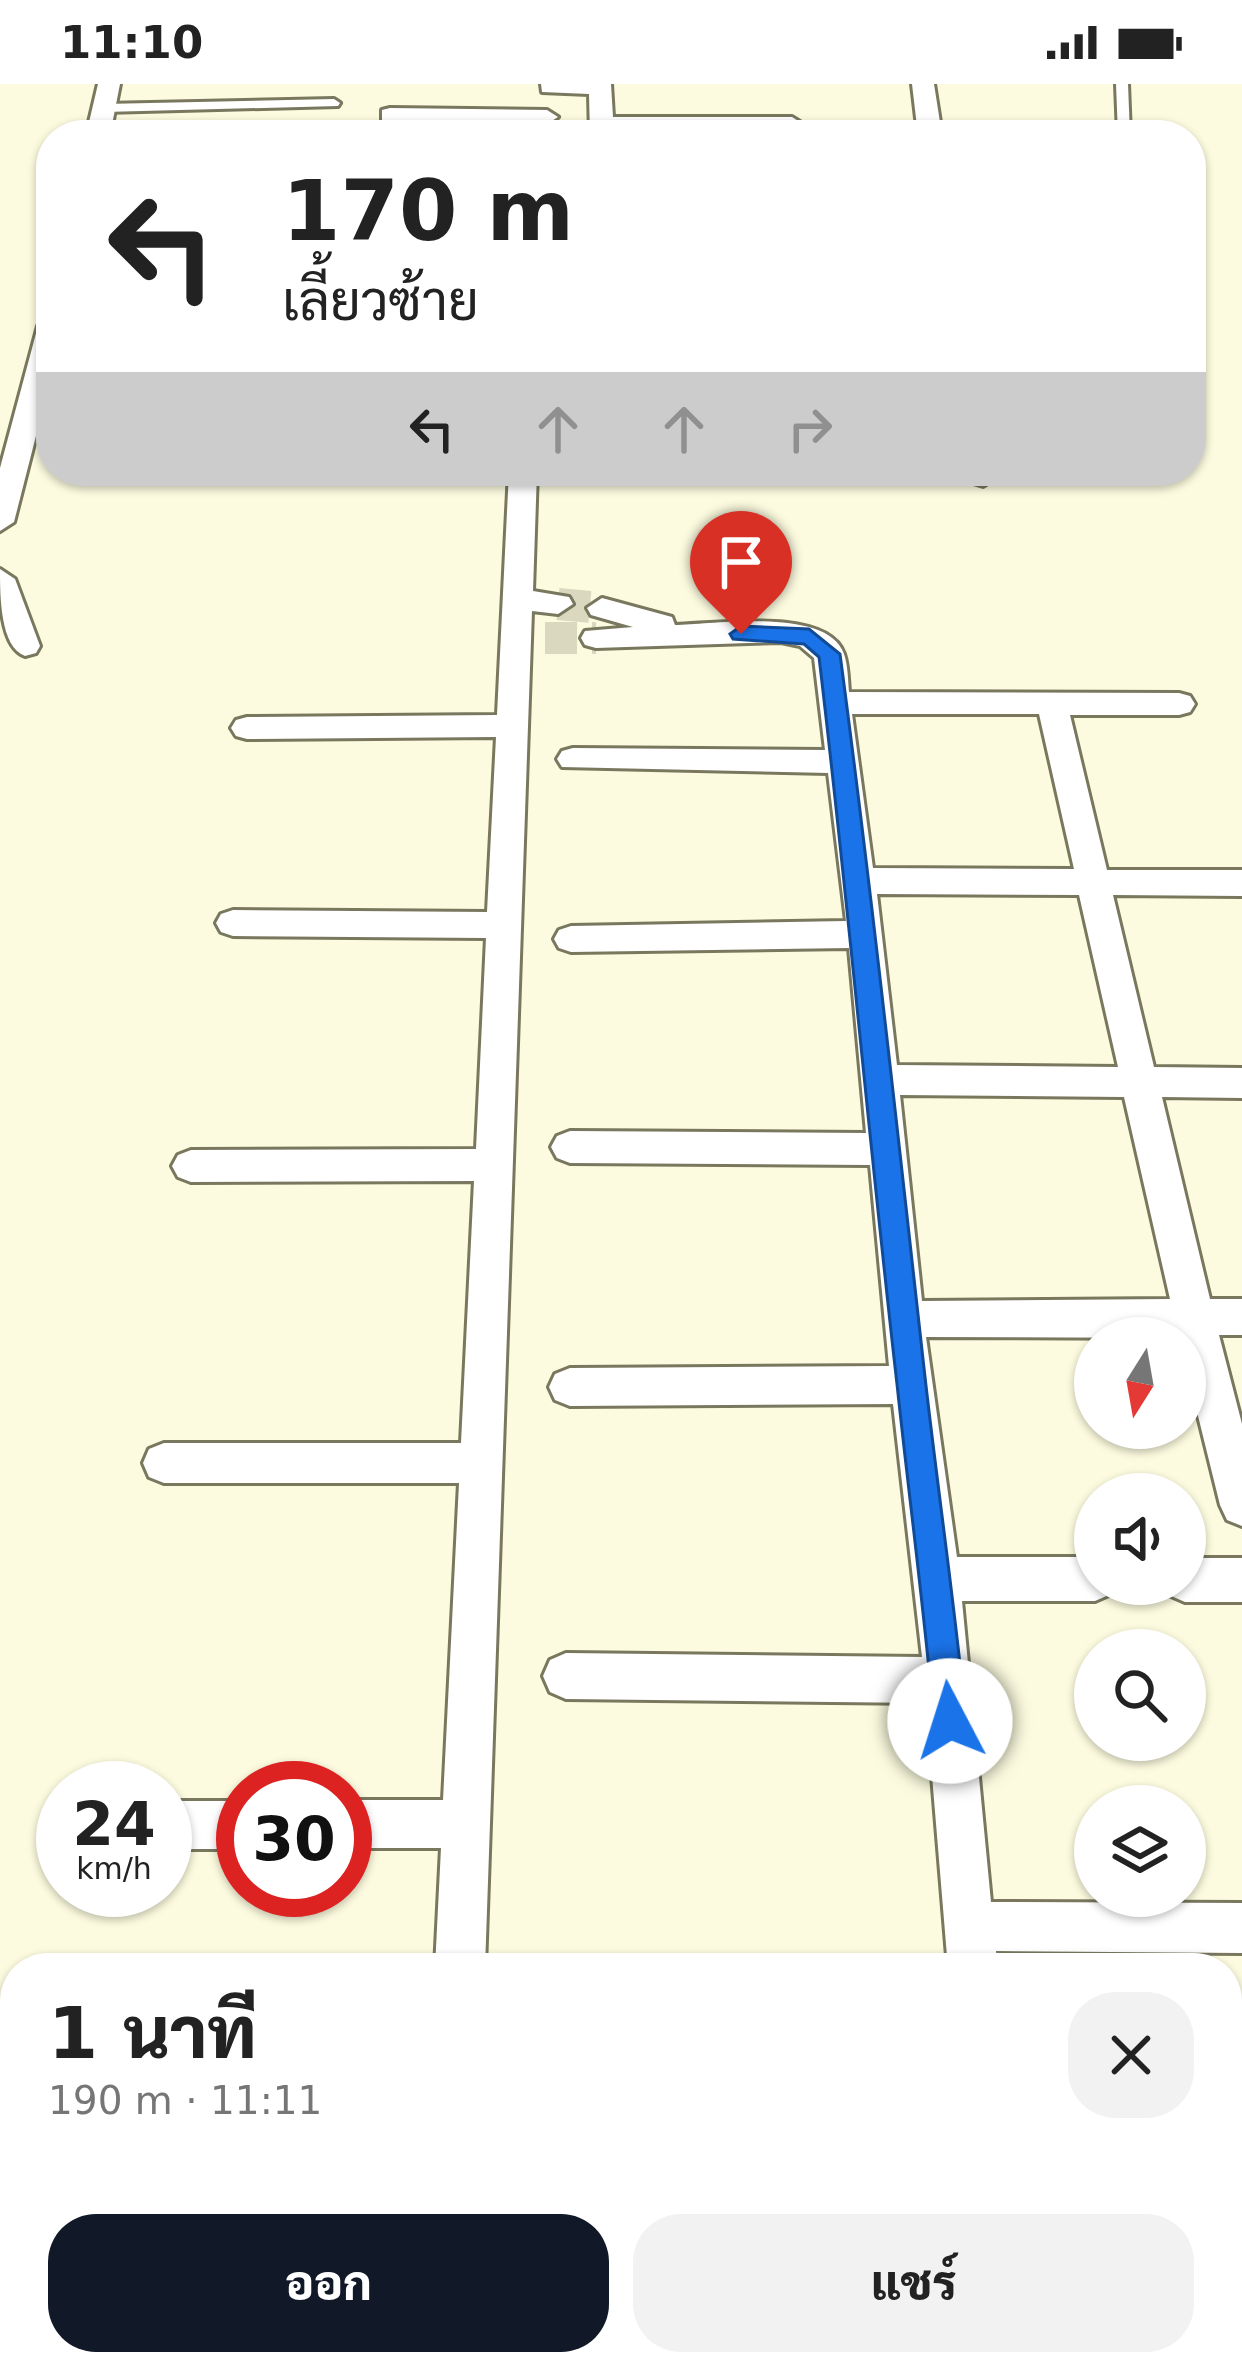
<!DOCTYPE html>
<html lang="th">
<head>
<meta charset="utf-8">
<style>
	body { margin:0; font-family:"DejaVu Sans",Sarabun,sans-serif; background:#f2f2f2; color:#222; height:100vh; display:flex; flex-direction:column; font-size:45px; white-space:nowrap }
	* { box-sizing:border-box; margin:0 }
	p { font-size:39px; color:#767676 }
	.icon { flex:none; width:66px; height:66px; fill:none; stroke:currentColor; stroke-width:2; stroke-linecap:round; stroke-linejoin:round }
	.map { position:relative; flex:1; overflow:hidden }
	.details { position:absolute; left:0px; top:1869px; width:1242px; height:423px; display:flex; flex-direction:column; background:#fff; border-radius:48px 48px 0 0; box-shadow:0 3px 9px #0004 }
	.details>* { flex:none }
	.hud { position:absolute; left:36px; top:36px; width:1170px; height:366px; border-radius:48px; box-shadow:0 3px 9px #0004; background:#fff; color:#222; overflow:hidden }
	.needle { width:78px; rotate:191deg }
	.tools { position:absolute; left:1074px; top:1233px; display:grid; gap:24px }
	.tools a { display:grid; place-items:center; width:132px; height:132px; border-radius:50%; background:#fff; box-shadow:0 3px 9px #0004; font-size:60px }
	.speed { position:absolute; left:36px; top:1677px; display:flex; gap:24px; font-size:60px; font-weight:700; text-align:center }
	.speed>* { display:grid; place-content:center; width:156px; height:156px; border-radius:50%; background:#fff; box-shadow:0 3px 9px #0004; line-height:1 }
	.speed small { font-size:30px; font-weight:400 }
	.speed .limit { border:18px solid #d22; background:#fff; color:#111 }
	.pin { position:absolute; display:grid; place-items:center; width:102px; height:102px; color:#fff; margin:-123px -51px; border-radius:50% 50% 50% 0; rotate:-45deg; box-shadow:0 0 12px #0007 }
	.pin .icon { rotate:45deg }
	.me { position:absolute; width:132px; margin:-66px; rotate:355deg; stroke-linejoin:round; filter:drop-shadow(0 0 9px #0008) }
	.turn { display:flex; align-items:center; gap:42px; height:252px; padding:0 48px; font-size:54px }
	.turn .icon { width:156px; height:156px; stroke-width:2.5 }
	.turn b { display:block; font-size:84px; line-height:102px }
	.lanes { display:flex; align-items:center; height:114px; padding:0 48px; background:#0003; justify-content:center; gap:60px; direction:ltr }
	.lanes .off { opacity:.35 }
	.round { display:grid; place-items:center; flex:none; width:126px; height:126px; border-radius:48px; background:#f2f2f2 }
	.summary { display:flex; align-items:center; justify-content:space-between; height:204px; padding:0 48px }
	h1 { font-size:72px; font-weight:800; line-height:90px }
	.button { display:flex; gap:24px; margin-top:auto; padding:24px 48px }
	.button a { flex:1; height:138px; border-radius:48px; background:#111827; color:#fff; font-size:48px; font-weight:800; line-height:138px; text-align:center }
	.button a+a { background:#f2f2f2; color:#222 }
	.status { display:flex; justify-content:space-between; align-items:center; height:84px; padding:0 60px; background:#fff; direction:ltr }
	.status svg { height:33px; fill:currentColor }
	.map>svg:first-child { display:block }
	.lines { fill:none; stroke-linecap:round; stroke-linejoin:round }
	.minor-tunnel { stroke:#dad9c0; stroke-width:32; stroke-dasharray:32 15; stroke-linecap:butt }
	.service-casing { stroke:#79785f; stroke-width:6 }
	.minor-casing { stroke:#79785f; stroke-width:6 }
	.service { fill:#fff; fill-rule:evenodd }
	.minor { fill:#fff; fill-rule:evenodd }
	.route { fill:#1a73e8; stroke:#114b97; stroke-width:3 }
</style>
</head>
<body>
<div class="status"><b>11:10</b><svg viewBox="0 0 49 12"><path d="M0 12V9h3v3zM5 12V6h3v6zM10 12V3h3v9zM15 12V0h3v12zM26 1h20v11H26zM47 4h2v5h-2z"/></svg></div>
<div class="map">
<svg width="1242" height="2291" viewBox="0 0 1242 2291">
	<rect width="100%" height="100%" fill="#fcfbdf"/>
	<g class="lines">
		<!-- minor-tunnel -->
		<g class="minor-tunnel">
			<polyline points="558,520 602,524"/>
			<polyline points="545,554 596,554"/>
		</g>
		<!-- service casing -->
		<g class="service-casing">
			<g id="service">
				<polygon points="1116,0 1128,0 1130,51 1118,51"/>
				<polygon points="334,15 340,19 338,22 104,28 98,24 104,20"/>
			</g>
		</g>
		<!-- minor casing -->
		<g class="minor-casing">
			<g id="minor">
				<polygon points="98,0 120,0 110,51 86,51"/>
				<polygon points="541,0 611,0 613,33 792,33 803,40 792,47 613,47 614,51 590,51 589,10 542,8"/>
				<polygon points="912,0 934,0 942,51 918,51"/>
				<polygon points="390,24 547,26 558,33 547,40 382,36 382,26"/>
				<polygon points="51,234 51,293 14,438 0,447 0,384 38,242"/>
				<polygon points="509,387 537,387 533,507 569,513 573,520 558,530 532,527 485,1884 435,1884 441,1764 345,1764 345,1716 443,1716 459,1399 164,1399 149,1393 143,1379 149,1365 164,1359 461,1359 474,1097 191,1098 178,1093 172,1082 178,1071 191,1066 476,1065 486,854 233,852 221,848 216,839 221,830 233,826 487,828 496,653 247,655 236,652 231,644 236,636 247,633 497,631"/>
				<polygon points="968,387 996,387 997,393 983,402 973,399"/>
				<path d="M0 485 15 495 40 562 36 569 25 572C0 563 0 512 0 485Z"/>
				<path d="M602 514 672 533 675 541C715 540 828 523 844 570 848 582 848 596 849 608L1179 609 1190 612 1195 620 1190 628 1179 631H1070L1107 786H1242V812L1113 811 1154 983 1242 984V1014L1162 1013 1210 1215H1242V1251H1219L1242 1340V1442L1227 1436 1220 1421 1185 1279V1254L926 1253 957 1473H1095V1500H1115L1111 1510 1095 1517H962L991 1818 1242 1819V1869L996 1867 998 1884H948L926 1619 566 1615 550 1608 543 1592 550 1576 566 1569 922 1573 893 1320 570 1322 555 1316 549 1303 555 1290 570 1284 889 1282 870 1081 570 1079 557 1074 551 1063 557 1052 570 1047 866 1049 849 864 571 868 559 864 554 855 559 846 571 842 846 837 828 689 562 683 557 675 562 667 573 664 825 666 814 574 800 562 781 558 596 564 585 561 581 554 585 547 633 543 591 531 587 524ZM852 630H1039L1074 785 873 784ZM877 810 1079 811 1118 983 897 981ZM900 1011 1124 1013 1170 1215 922 1217Z"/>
				<polygon points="1185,1474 1242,1474 1242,1518 1185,1518 1169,1511 1165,1500 1185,1500"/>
				<rect x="165" y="1717" width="78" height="48"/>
				<rect x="413" y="2277" width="56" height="14"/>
				<polygon points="979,2277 1035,2277 1036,2291 980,2291"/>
			</g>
		</g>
		<!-- service -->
		<use href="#service" class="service"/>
		<!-- minor -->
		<use href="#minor" class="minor"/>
	</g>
	<!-- route -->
	<path class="route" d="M741 542 809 545 840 570C872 811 898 1052 925 1293 938 1408 955 1522 966 1637L961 1648 950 1653 938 1648 934 1637C924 1524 909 1413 897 1300 869 1058 848 815 819 573L804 560 733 555 730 550Z"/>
</svg>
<div class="tools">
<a><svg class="needle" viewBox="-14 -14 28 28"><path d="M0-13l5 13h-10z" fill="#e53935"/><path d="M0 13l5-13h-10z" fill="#767676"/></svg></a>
<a><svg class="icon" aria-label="sound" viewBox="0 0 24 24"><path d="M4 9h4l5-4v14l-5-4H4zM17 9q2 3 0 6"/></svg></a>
<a><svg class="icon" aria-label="search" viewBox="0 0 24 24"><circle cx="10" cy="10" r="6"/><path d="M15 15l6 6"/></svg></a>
<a><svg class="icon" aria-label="layers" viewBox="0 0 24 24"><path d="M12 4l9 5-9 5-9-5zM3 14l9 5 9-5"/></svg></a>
</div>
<div class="speed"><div>24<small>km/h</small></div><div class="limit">30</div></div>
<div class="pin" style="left:741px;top:550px;background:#d93025"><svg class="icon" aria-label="arrive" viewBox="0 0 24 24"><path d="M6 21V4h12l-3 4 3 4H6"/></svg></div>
<svg class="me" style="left:950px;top:1637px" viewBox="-20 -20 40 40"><circle r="19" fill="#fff"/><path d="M0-13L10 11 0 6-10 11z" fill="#1a73e8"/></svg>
<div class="hud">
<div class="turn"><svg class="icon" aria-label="left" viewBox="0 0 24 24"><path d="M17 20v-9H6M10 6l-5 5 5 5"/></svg><div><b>170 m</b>เลี้ยวซ้าย</div></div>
<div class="lanes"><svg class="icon" aria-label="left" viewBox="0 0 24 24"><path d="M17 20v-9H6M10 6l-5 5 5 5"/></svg><svg class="icon off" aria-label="ahead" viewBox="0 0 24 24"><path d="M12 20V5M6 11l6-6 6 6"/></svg><svg class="icon off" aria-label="ahead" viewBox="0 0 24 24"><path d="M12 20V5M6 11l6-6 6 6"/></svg><svg class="icon off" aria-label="right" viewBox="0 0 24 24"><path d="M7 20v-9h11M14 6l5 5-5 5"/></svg></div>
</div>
<section class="details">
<div class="summary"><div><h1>1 นาที</h1><p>190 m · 11:11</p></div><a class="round"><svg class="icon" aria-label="close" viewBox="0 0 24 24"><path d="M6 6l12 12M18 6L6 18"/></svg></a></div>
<div class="button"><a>ออก</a><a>แชร์</a></div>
</section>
</div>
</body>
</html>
